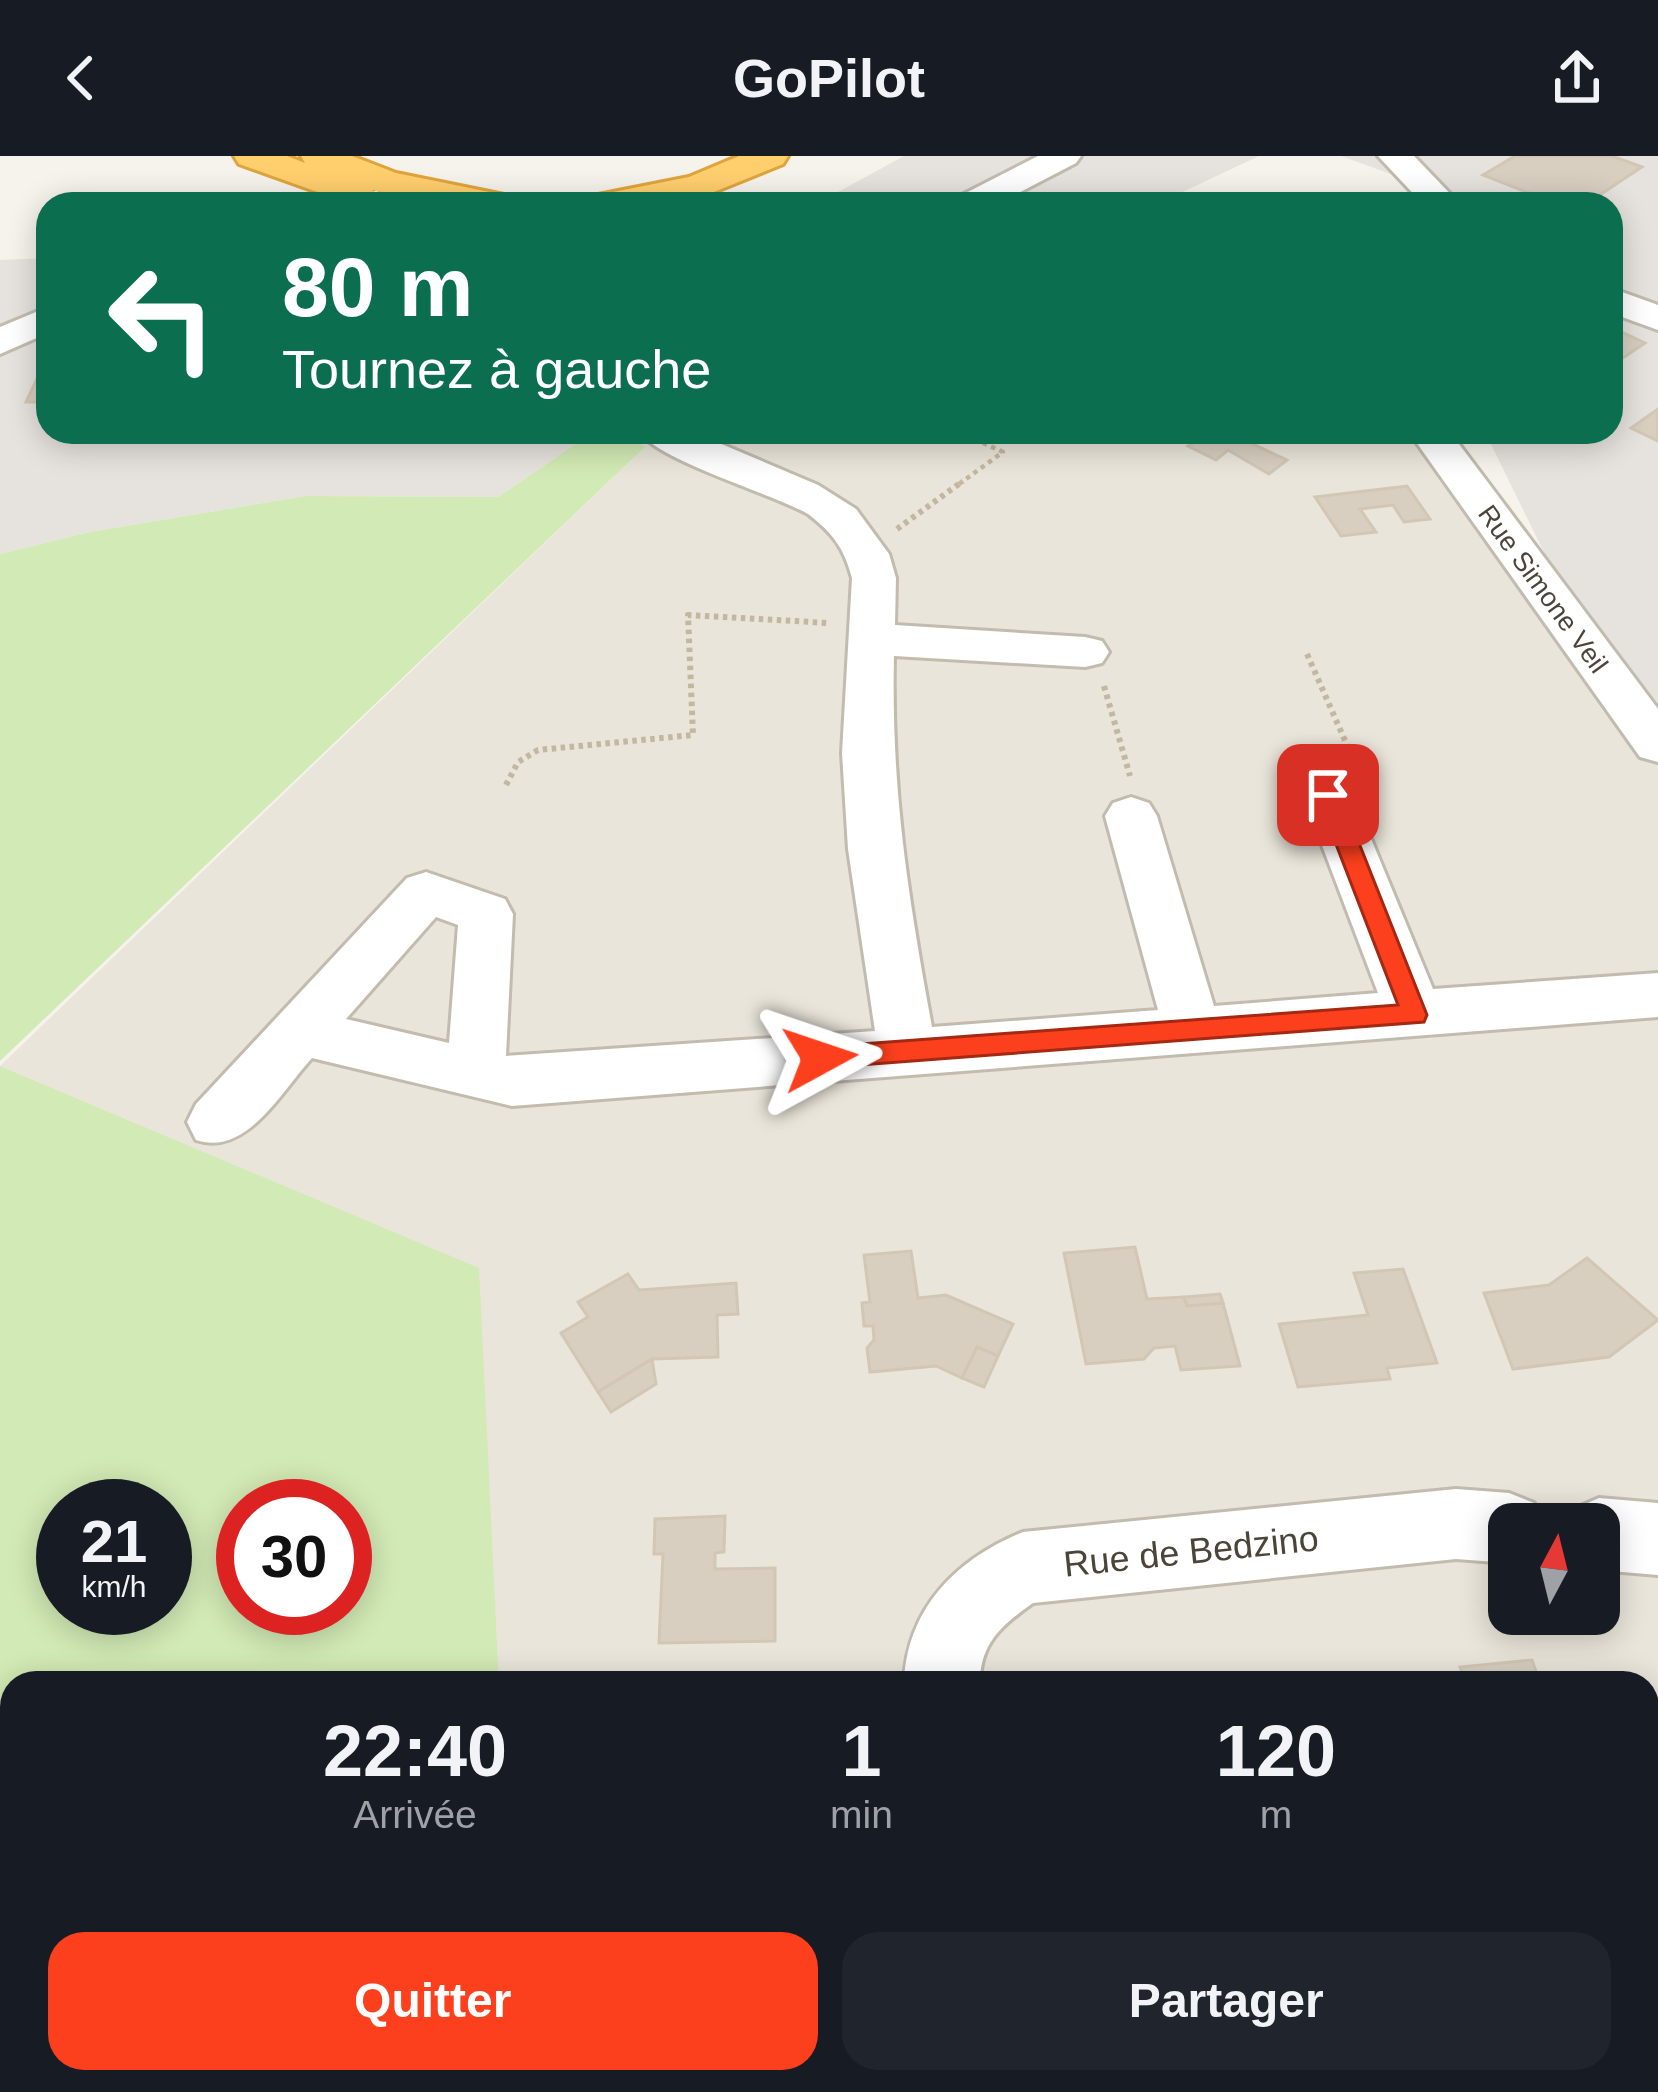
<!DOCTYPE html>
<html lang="fr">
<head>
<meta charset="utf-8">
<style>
	body { margin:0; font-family:Arial,sans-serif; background:#20242c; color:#f1f3f6; height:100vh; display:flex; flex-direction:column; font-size:45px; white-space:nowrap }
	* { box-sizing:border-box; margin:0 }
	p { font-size:39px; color:#9ea1a6 }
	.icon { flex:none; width:66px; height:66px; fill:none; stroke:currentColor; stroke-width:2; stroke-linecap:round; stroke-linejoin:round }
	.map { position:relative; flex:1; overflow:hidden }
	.panel { position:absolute; left:0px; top:1515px; width:1659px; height:423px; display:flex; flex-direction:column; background:#171b24; border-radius:36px 36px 0 0; box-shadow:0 6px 30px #0003 }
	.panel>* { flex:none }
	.hud { position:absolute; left:36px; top:36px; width:1587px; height:252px; border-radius:36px; box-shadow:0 6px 30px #0003; background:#0b6e4f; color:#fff; overflow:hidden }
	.needle { width:78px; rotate:7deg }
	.fabs { position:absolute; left:1488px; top:1347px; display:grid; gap:24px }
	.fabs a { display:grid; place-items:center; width:132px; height:132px; border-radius:24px; background:#171b24; box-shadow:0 6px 30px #0003; font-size:60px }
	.speed { position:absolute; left:36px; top:1323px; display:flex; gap:24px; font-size:60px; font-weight:700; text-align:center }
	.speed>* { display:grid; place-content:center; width:156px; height:156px; border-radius:50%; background:#171b24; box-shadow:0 6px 30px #0003; line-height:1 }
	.speed small { font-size:30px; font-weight:400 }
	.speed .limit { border:18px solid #d22; background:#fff; color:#111 }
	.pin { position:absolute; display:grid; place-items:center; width:102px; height:102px; color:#fff; margin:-51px; border-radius:24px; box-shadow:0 6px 18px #0006 }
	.me { position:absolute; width:132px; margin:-66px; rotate:85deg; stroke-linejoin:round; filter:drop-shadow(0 0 9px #0008) }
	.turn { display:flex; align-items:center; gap:42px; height:252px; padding:0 48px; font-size:54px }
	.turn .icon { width:156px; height:156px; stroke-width:2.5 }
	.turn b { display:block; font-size:84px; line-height:102px }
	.eta { display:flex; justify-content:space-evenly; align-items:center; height:204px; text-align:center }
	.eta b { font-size:72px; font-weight:700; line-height:84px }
	.primary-button { display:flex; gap:24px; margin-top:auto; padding:24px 48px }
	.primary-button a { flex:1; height:138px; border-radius:36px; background:#fc3f1d; color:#fff; font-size:48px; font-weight:700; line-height:138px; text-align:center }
	.primary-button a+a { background:#20242c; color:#f1f3f6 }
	header { display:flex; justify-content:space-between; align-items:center; height:156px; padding:0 48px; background:#171b24; font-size:54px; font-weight:700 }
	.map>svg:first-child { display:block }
	.residential { fill:#eae5da; fill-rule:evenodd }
	.industrial { fill:#e6e2dd }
	.green { fill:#d2eab5; fill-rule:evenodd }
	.building { fill:#d8cfc1; stroke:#d3c7b4; stroke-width:3 }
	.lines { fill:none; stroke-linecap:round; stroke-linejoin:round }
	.minor-casing { stroke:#c2bbae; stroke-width:6 }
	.highway-casing { stroke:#e0a43c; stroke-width:6 }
	.path-far1 { stroke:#c4b79f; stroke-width:4.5; stroke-dasharray:4.5 4.5; stroke-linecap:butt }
	.path { stroke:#c4b79f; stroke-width:6; stroke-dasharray:4.5 4.5; stroke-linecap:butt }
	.minor { fill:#fff; fill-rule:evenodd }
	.highway { fill:#ffcf6e; fill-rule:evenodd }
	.route { fill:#fc3f1d; stroke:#a42913; stroke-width:3 }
	.labels { text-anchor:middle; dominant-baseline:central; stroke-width:12; stroke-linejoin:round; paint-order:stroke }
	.far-street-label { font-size:27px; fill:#4b4439; stroke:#fff }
	.near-street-label { font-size:36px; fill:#4b4439; stroke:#fff }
</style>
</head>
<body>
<header><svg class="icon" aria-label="back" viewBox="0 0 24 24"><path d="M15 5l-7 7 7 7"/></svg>GoPilot<svg class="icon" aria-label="share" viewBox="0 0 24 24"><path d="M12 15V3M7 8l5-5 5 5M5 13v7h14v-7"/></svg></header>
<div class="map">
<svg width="1658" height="1936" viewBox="0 0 1658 1936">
	<rect width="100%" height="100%" fill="#f6f3ec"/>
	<!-- residential -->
	<path class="residential" d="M624 276H1451L1558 425 1658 552V1936H518V1926H1647V1527H499L478 1112 0 910 645 291ZM1509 1368H1599V1458H1509Z"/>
	<!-- industrial -->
	<g class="industrial">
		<polygon points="904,0 1259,0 1157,48 816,48"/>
		<polygon points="1341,0 1658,0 1658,552 1558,425 1485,276 1611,276 1611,48 1420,48 1421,29"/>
		<polygon points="48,102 48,276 593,276 498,341 305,340 90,376 0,398 0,104"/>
	</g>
	<!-- green -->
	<g class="green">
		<polygon points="593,276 624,276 645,291 0,905 0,398 90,376 305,340 498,341"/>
		<path d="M0 910 479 1112 499 1527H12V1926H518V1936H0ZM63 1350H165V1452H63ZM345 1350V1452H243V1350Z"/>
	</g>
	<!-- building -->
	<g class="building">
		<polygon points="1515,0 1612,0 1642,11 1586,48 1557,48 1483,19"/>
		<polygon points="1611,171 1645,187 1611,210"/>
		<polygon points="48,200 48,246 26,246"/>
		<polygon points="1658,253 1658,285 1631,272"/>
		<polygon points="1208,276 1227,276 1287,304 1269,318 1228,294 1216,304 1188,290"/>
		<polygon points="1407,330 1430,363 1404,366 1393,349 1360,353 1376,376 1341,380 1315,341"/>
		<polygon points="1135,1091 1147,1143 1184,1141 1187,1150 1223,1147 1240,1210 1181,1214 1175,1190 1154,1192 1144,1203 1086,1208 1064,1097"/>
		<polygon points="911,1095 918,1142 946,1139 1013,1168 998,1200 977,1191 962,1222 936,1210 870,1216 867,1192 874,1184 873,1170 864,1170 862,1147 870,1146 864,1099"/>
		<polygon points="1587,1102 1658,1164 1609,1201 1513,1213 1484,1137 1549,1129"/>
		<polygon points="1403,1113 1437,1207 1387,1212 1390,1223 1298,1231 1279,1168 1368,1159 1354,1117"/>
		<polygon points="628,1118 639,1134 736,1127 738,1158 717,1159 718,1201 652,1203 598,1236 561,1177 588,1161 578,1146"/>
		<polygon points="1220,1138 1223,1147 1187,1150 1184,1141"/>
		<polygon points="977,1191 998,1200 984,1231 962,1222"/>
		<polygon points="652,1203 656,1228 611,1256 598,1236"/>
		<polygon points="725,1360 724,1396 715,1397 715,1413 775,1412 775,1485 659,1487 663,1398 654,1398 655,1363"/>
		<polygon points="1532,1504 1540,1527 1466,1527 1460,1511"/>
		<polygon points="1407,1518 1410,1527 1348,1524"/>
		<polygon points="1647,1796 1658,1797 1658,1886 1647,1885"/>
		<polygon points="745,1926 880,1926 882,1936 747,1936"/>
		<polygon points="1141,1926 1222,1926 1224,1936 1135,1936"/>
		<polygon points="1375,1926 1518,1926 1520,1936 1376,1936"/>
	</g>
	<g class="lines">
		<!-- minor casing -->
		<g class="minor-casing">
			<g id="minor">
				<polygon points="1038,0 1081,0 1076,7 997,48 953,48 958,41"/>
				<polygon points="1378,0 1414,0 1460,48 1423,48"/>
				<polygon points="376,35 388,38 391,48 357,48 364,38"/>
				<polygon points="1611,132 1658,149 1658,174 1611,157"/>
				<polygon points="48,151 48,177 0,198 0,171"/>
				<path d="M640 276H693L818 329 856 353 889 398 896 422 895 469 1085 481 1102 485 1109 496 1102 507 1085 511 894 500C891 634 908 739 932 871L1158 854 1105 660 1113 647 1131 641 1149 647 1157 660 1214 850 1378 837 1303 639 1310 626 1328 621 1346 626 1353 639 1433 833 1658 817V861L512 950 312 902C281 936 246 1001 196 984L187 966 196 948 407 722 426 716 505 743 513 758 506 900 875 875 848 693 842 597 852 422C844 392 833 377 808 358 771 337 659 305 640 276ZM436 761 458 769 449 887 346 863Z"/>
				<polygon points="1409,276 1450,276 1658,553 1658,606 1640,601"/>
				<path d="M1456 1333 1509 1337 1534 1347 1543 1368H1509V1407L1456 1403 1033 1447C1002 1469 980 1487 980 1527H904C907 1452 957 1403 1023 1376Z"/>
				<polygon points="1599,1342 1658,1347 1658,1419 1599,1414 1599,1368 1568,1368 1574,1353"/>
				<polygon points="983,1926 1069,1926 1071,1936 985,1936"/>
			</g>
		</g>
		<!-- highway casing -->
		<g class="highway-casing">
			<g id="highway">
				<polygon points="234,0 287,0 305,7 301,0 352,0 396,17 509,40 515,48 439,48 372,34 375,38 369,46 351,48 239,8"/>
				<polygon points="739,0 788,0 783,8 699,42 668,48 587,48 593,40 689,21"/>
			</g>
		</g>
		<!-- path-far1 -->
		<polyline class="path-far1" points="959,328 1003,296 959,276"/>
		<!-- path -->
		<g class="path">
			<polyline points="897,373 963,325"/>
			<polyline points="1307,498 1354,605"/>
			<polyline points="1104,530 1130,620"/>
			<polyline points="506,629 518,606 538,594 693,579 688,459 828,467"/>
		</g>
		<!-- minor -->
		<use href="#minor" class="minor"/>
		<!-- highway -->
		<use href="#highway" class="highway"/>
	</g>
	<!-- route -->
	<polygon class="route" points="1328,631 1340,639 1427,859 1424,866 820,912 810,909 806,902 810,894 820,891 1398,849 1317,639"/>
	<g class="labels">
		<!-- far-street labels -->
		<g class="far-street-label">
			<text transform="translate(1543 433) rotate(54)">Rue Simone Veil</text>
		</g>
		<!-- near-street labels -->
		<g class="near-street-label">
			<text transform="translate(1191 1395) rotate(-6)">Rue de Bedzino</text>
		</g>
	</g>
</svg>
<div class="fabs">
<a><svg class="needle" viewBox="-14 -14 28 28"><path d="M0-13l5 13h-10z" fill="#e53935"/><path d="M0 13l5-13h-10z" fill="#9ea1a6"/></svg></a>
</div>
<div class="speed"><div>21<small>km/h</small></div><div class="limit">30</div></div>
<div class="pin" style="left:1328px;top:639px;background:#d93025"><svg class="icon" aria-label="arrive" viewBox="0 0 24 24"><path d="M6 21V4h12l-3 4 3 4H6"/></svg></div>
<svg class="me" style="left:820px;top:902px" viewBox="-20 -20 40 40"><path d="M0-17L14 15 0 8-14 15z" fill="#fc3f1d" stroke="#fff" stroke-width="4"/></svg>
<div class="hud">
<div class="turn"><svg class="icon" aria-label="left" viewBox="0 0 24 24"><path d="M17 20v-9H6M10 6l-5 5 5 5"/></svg><div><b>80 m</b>Tournez à gauche</div></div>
</div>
<section class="panel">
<div class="eta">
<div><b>22:40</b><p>Arrivée</p></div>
<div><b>1</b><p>min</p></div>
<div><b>120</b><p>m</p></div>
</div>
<div class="primary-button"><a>Quitter</a><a>Partager</a></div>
</section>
</div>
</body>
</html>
